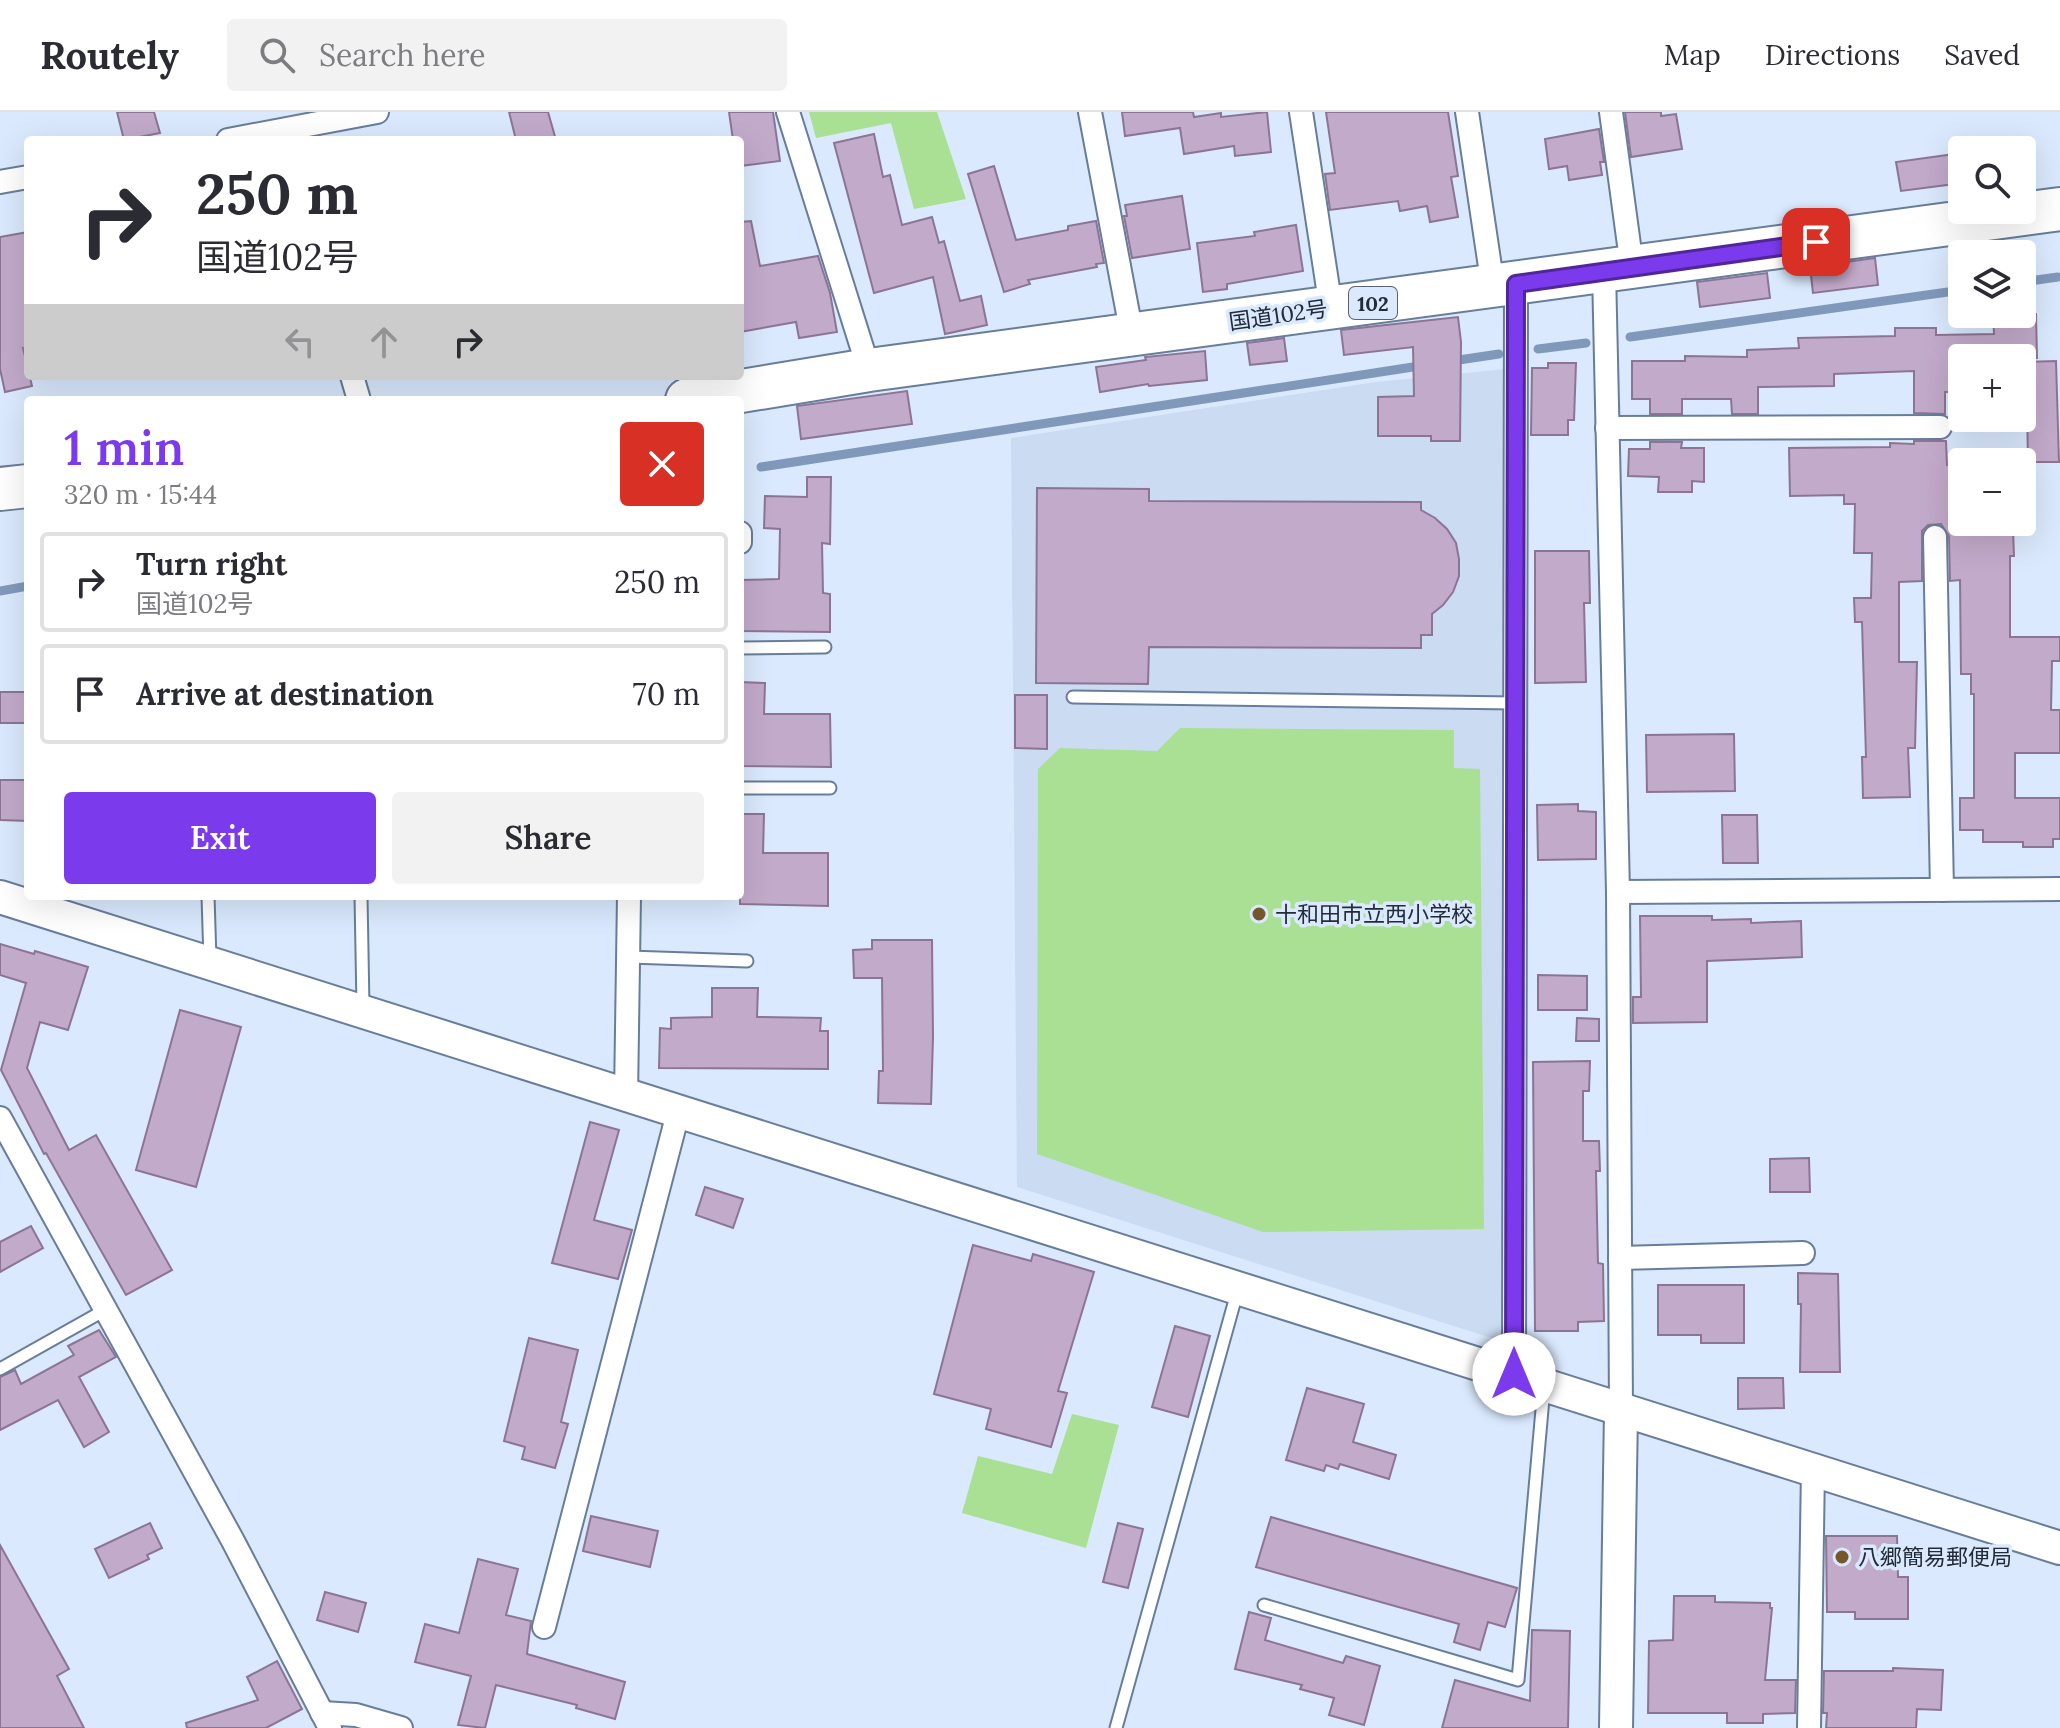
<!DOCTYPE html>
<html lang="en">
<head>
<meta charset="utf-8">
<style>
	body { margin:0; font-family:Lora,"Noto Sans JP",serif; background:#f2f2f3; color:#2b2b33; height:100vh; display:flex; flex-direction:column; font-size:30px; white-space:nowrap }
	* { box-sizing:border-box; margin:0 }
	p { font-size:26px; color:#7c7c81 }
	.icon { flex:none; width:44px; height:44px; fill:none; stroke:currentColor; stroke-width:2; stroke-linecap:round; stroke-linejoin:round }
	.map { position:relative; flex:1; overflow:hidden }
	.side { position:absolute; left:24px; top:284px; width:720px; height:504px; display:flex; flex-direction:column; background:#fff; border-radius:8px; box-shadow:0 8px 32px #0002 }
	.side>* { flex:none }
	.banner { position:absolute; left:24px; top:24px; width:720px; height:244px; border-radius:8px; box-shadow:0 8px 32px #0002; background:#fff; color:#2b2b33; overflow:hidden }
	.fabs { position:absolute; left:1948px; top:24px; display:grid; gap:16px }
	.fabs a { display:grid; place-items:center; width:88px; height:88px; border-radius:8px; background:#fff; box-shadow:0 8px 32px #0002; font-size:40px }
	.pin { position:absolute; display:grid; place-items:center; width:68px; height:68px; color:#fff; margin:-34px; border-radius:16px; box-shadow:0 4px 12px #0006 }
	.me { position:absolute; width:88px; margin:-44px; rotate:0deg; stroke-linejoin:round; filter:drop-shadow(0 0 6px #0008) }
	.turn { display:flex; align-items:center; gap:28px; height:168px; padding:0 40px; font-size:36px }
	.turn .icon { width:104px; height:104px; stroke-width:2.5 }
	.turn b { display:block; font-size:56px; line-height:68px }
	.lanes { display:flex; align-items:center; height:76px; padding:0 40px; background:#0003; justify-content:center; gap:40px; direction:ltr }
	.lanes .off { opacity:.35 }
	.round { display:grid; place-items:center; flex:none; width:84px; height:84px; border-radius:8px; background:#f2f2f3 }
	.head { display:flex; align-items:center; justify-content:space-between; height:136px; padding:0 40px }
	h1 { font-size:48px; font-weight:600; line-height:60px; color:#7c3aed }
	.action { display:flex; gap:16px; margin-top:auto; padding:16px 40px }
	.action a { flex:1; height:92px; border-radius:8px; background:#7c3aed; color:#fff; font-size:32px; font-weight:600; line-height:92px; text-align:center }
	.action a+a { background:#f2f2f3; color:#2b2b33 }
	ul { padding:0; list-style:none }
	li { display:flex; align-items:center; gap:24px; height:100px; margin:0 16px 12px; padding:0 24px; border:4px solid #e1e1e2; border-radius:8px }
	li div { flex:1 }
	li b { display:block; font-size:30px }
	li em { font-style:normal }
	header { display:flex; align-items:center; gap:48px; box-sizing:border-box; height:112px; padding:0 40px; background:#fff; border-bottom:2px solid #e1e1e2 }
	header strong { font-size:38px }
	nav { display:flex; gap:44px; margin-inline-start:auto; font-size:28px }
	.search { width:560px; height:72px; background:#f2f2f3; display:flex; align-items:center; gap:20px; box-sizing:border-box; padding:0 28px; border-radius:8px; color:#7c7c81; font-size:30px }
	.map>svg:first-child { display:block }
	.built { fill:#cadbf2 }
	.green { fill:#a9e093 }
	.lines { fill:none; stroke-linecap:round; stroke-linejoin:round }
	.stream { stroke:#8099bb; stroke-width:9 }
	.building { fill:#c2aaca; stroke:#8c7594; stroke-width:2 }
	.lane-casing { stroke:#687d9b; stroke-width:15 }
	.street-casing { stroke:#687d9b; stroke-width:26 }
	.secondary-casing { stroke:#687d9b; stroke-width:36 }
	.highway-casing { stroke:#687d9b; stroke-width:46 }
	.lane { stroke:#fff; stroke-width:11 }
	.street { stroke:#fff; stroke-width:22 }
	.secondary { stroke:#fff; stroke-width:32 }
	.highway { stroke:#fff; stroke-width:42 }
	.route-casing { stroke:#51269a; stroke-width:20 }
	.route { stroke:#7c3aed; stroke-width:14 }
	.poi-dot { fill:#74582b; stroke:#dae9fd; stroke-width:3 }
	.labels { text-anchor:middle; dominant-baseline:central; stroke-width:7; stroke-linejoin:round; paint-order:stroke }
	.shield { fill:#dae9fd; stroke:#596472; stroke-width:2 }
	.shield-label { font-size:20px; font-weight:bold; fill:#222b37 }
	.street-label { font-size:22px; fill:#222b37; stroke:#dae9fd }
	.poi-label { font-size:22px; fill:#222b37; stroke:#dae9fd; text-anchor:start }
</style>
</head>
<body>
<header>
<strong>Routely</strong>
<div class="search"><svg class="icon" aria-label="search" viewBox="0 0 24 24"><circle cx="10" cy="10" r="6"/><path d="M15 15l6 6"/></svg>Search here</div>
<nav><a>Map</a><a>Directions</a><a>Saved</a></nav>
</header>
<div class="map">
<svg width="2060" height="1616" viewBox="0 0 2060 1616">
	<rect width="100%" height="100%" fill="#dae9fd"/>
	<!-- built -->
	<polygon class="built" points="1505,257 1503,994 1504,1230 1017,1075 1011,326 1376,270"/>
	<!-- green -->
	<g class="green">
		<polygon points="809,0 937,0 966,87 914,97 891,11 816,26"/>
		<polygon points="1180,616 1454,618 1454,656 1480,657 1484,1117 1263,1120 1037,1042 1038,657 1060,636 1157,639"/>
		<polygon points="1072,1302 1119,1313 1086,1436 962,1401 978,1344 1052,1362"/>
	</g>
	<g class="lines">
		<!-- stream -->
		<g class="stream">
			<polyline points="2022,170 2058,165"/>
			<polyline points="1630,225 1962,178"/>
			<polyline points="1538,237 1586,231"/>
			<polyline points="1452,249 1499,242"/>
			<polyline points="761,355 1426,253"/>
			<polyline points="0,479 28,474"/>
		</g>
	</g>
	<!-- building -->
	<g class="building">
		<polygon points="117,0 154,0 160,21 124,28"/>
		<polygon points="509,0 548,0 556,28 516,28"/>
		<polygon points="729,0 773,0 780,49 740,54 740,28 733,28"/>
		<polygon points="1122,0 1193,0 1194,5 1221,1 1221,5 1267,0 1271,40 1235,44 1234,34 1184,42 1180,16 1125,24"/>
		<polygon points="1326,0 1448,0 1458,64 1451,65 1458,105 1430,110 1427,94 1400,99 1398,89 1330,98 1325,62 1335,61"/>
		<polygon points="1625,0 1661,0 1661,4 1676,2 1682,37 1631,45"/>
		<polygon points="1599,17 1604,50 1600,50 1602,63 1569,68 1567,54 1549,57 1545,27"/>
		<polygon points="874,22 883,65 890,63 902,113 932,105 939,131 944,129 960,189 981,184 987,213 945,222 933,165 874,181 834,31"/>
		<polygon points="1962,41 1962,71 1901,79 1896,50"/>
		<polygon points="994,54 1016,128 1068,118 1068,114 1096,109 1104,151 1096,152 1097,155 1028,168 1030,172 1004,180 968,62"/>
		<polygon points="1182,84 1190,137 1132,146 1124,104 1127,104 1125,93"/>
		<polygon points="751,109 760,154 818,144 830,181 837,220 799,226 796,210 740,220 740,110"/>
		<polygon points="1296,113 1303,159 1227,172 1227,177 1203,180 1197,131 1255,124 1254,120"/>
		<polygon points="28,120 28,235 23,236 32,274 5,280 0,257 0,125"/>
		<polygon points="1875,146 1878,173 1813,181 1810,155"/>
		<polygon points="1767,161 1770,186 1700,195 1697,170"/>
		<polygon points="1993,202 2036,202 2037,246 1962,246 1962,280 1945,280 1945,302 1914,301 1914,259 1834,262 1834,274 1758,275 1758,302 1732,302 1731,287 1682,287 1682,302 1650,302 1650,287 1632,287 1632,249 1685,249 1685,244 1747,245 1747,238 1799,236 1798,226 1895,224 1895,216 1936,216 1936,223 1994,222"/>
		<polygon points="1458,205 1461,230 1460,329 1431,329 1431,324 1378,324 1378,285 1414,284 1413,235 1344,243 1341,218"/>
		<polygon points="1284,226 1287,249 1250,253 1247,231"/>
		<polygon points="1205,239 1207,268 1149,274 1148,272 1100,280 1096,255 1146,248 1145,245"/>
		<polygon points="2056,249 2059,350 2028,350 2027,296 2022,296 2022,250"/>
		<polygon points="1548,251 1576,251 1574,308 1568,308 1568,323 1531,323 1532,256 1548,256"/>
		<polygon points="907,279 912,312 801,327 797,294"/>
		<polygon points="1914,329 1946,329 1947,353 1962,354 1962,410 2005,410 2005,417 2013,417 2014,444 2010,444 2010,525 2060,525 2060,549 2052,549 2051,598 2060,598 2060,641 2015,641 2015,686 2060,686 2060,727 2053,727 2053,735 2023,735 2023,730 1983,730 1983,718 1960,718 1960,686 1974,686 1974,582 1971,582 1971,562 1961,562 1960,468 1950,469 1949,424 1941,412 1928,413 1922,419 1922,469 1899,470 1899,550 1917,550 1915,636 1908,636 1910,685 1863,686 1862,645 1866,645 1862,510 1855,510 1854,486 1871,486 1872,441 1854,441 1855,392 1844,392 1844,383 1790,384 1789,336 1890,335 1890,331 1914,332"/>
		<polygon points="1650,330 1682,330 1681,336 1704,336 1704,370 1692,369 1692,380 1658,380 1659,365 1628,364 1629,337 1650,337"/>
		<polygon points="807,365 831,365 830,432 822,431 823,481 830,482 830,520 740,519 740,468 779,467 780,417 764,416 765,384 807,385"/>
		<polygon points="1037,376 1149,377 1149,389 1421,390 1421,398 1435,406 1447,417 1456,431 1459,447 1459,464 1453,480 1443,493 1432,502 1432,523 1421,523 1421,536 1149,535 1148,572 1036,571"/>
		<polygon points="1535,439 1589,439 1590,491 1584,491 1586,570 1535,571"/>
		<polygon points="740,570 765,571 764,602 830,602 831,655 740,654"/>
		<rect x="0" y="580" width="28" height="31"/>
		<polygon points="1015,583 1047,583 1047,637 1015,636"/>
		<polygon points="1734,622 1735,679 1647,680 1646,623"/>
		<polygon points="0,668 28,668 28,709 0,708"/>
		<polygon points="1578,692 1578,699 1596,700 1596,747 1538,748 1537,693"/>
		<polygon points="740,702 764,702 763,741 828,741 828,794 740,792"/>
		<polygon points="1722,703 1757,703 1758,751 1723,751"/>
		<polygon points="1640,804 1712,804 1712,808 1751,807 1751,811 1801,809 1802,845 1707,849 1707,910 1633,911 1633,885 1641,885"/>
		<polygon points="872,828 932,828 933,925 931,992 878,991 879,959 883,959 882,866 854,866 853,838 872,837"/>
		<polygon points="0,832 34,842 35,839 88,855 68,918 40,910 27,956 69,1038 96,1023 172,1158 126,1183 46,1041 44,1042 1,958 26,871 0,863"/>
		<polygon points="1538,863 1587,864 1587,898 1538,898"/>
		<polygon points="712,876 758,876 757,905 821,906 820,919 828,919 828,957 659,956 660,916 671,917 671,906 712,905"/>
		<polygon points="180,898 241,915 196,1075 136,1058"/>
		<polygon points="1577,906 1599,907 1599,929 1576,929"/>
		<polygon points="1590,949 1589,979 1583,979 1583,1029 1599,1029 1600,1059 1596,1059 1598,1151 1603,1152 1604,1209 1578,1210 1578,1219 1535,1219 1533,950"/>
		<polygon points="590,1010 619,1018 594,1108 632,1118 618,1167 552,1151"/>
		<polygon points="1809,1046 1810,1080 1770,1080 1770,1047"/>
		<polygon points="705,1075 743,1087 733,1116 696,1103"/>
		<polygon points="31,1114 43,1136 0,1160 0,1130"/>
		<polygon points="973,1133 1031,1149 1033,1142 1094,1160 1058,1279 1067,1281 1051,1335 986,1317 991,1297 934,1282"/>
		<polygon points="1798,1161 1838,1162 1840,1260 1800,1260 1801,1192 1798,1192"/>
		<polygon points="1658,1173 1744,1173 1744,1231 1701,1231 1701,1223 1658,1223"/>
		<polygon points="1175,1214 1210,1224 1188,1305 1152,1295"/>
		<polygon points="99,1218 116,1245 79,1265 109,1320 84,1335 58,1288 0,1318 0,1265 15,1258 21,1272 74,1243 68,1234"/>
		<polygon points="529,1226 578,1238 561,1310 568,1312 555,1356 522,1347 525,1335 504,1329"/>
		<polygon points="1738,1266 1783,1266 1784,1296 1738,1297"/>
		<polygon points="1307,1276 1364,1292 1353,1330 1396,1343 1389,1367 1340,1352 1338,1357 1326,1353 1324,1359 1286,1348"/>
		<polygon points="591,1404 658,1419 650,1455 583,1439"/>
		<polygon points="1271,1405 1517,1476 1505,1515 1488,1510 1480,1538 1454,1530 1459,1512 1256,1455"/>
		<polygon points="150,1411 162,1436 147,1443 149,1447 109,1466 95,1437"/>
		<polygon points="1118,1411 1143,1417 1128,1476 1103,1470"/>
		<polygon points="1826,1424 1897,1424 1898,1465 1908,1465 1908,1507 1855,1507 1855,1500 1827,1500"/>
		<polygon points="0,1433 69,1557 57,1564 84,1616 0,1616"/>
		<polygon points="478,1447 518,1457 506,1503 531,1509 527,1542 625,1570 615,1607 576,1596 577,1593 496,1573 485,1616 458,1613 471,1564 415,1550 425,1512 459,1521"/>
		<polygon points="325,1480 366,1491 358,1520 317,1508"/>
		<polygon points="1674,1484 1715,1484 1715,1490 1770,1491 1770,1496 1772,1496 1765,1568 1796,1568 1795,1601 1763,1602 1763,1611 1727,1611 1727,1601 1648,1601 1649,1529 1673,1528"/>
		<polygon points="1249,1500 1271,1506 1265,1528 1343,1551 1346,1544 1380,1554 1364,1613 1329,1603 1334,1586 1300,1577 1302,1573 1235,1557"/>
		<polygon points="1532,1518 1570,1519 1568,1616 1442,1616 1455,1568 1530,1589"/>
		<polygon points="277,1549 302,1597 266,1616 187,1616 186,1611 258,1588 247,1565"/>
		<polygon points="1893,1556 1943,1558 1941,1598 1917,1597 1916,1616 1826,1616 1827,1601 1823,1601 1824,1559 1893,1559"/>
	</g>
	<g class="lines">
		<!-- lane casing -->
		<g class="lane-casing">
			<g id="lane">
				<polyline points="740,536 825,535"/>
				<polyline points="1073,585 1515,591"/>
				<polyline points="740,676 830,676"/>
				<polyline points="208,784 210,848"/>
				<polyline points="361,784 363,895"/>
				<polyline points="629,845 747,849"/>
				<polyline points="0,1257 105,1198"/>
				<polyline points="1264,1493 1518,1568 1544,1275"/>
				<polyline points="1116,1616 1238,1177"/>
			</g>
		</g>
		<!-- street casing -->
		<g class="street-casing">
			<g id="street">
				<polyline points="788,0 869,258"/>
				<polyline points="1090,0 1132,223"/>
				<polyline points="1301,0 1331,196"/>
				<polyline points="1467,0 1493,175"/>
				<polyline points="1611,0 1632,155"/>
				<polyline points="228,28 377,0"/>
				<polyline points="0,70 28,65"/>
				<polyline points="1604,159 1618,780 1621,1299"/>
				<polyline points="352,264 359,288"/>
				<polyline points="1607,316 1940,315"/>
				<polyline points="740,421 740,430"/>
				<polyline points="1935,425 1942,778"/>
				<polyline points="1618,780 2060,777"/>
				<polyline points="626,985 629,784"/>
				<polyline points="0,1006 233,1429 330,1616"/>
				<polyline points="1620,1146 1803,1141"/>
				<polyline points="1514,1262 1516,172"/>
				<polyline points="544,1515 678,1001"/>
				<polyline points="322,1601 356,1603 401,1616"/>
				<polyline points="1809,1616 1813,1356"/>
			</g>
		</g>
		<!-- secondary casing -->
		<g class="secondary-casing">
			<g id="secondary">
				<polyline points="0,785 2060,1436"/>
				<polyline points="1616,1616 1621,1299"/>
			</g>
		</g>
		<!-- highway casing -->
		<g class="highway-casing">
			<g id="highway">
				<polyline points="687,288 869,258 2060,97"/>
				<polyline points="0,377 28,374"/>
			</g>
		</g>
		<!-- lane -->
		<use href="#lane" class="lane"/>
		<!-- street -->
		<use href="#street" class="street"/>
		<!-- secondary -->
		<use href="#secondary" class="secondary"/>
		<!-- highway -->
		<use href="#highway" class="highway"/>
	</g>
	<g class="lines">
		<!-- route casing -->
		<g class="route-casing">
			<polyline id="route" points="1514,1262 1516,172 1816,130"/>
		</g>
		<!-- route -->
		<use href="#route" class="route"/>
	</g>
	<!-- markers -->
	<g class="poi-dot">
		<circle cx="1259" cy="802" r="8"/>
		<circle cx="1842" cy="1445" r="8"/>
	</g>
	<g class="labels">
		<!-- shield labels -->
		<rect class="shield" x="1349" y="175" width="48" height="32" rx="6"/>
		<g class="shield-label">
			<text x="1373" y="191">102</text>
		</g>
		<!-- street labels -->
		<g class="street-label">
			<text transform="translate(1278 203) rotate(-8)">国道102号</text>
		</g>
		<!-- poi labels -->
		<g class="poi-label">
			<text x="1275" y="802">十和田市立西小学校</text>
			<text x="1858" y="1445">八郷簡易郵便局</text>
		</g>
	</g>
</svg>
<div class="fabs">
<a><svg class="icon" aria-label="search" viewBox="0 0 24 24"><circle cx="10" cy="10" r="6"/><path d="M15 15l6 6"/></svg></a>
<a><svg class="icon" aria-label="layers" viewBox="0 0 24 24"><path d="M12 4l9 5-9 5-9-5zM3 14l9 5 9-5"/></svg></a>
<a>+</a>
<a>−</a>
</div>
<div class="pin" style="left:1816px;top:130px;background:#d93025"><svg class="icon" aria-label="arrive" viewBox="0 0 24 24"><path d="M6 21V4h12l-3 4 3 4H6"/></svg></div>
<svg class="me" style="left:1514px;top:1262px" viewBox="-20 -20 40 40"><circle r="19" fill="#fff"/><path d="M0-13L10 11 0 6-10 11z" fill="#7c3aed"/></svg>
<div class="banner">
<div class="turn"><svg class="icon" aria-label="right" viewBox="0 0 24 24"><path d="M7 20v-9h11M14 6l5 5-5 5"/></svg><div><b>250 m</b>国道102号</div></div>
<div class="lanes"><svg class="icon off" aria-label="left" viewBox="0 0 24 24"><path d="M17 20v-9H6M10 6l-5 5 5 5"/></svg><svg class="icon off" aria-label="ahead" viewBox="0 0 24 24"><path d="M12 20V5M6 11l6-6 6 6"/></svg><svg class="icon" aria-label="right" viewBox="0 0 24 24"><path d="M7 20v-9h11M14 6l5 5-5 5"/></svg></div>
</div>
<section class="side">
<div class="head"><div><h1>1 min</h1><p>320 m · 15:44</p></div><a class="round" style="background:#d93025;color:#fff"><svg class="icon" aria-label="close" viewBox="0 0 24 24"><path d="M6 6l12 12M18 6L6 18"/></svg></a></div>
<ul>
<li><svg class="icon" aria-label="right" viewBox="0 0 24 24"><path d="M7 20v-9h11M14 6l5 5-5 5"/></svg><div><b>Turn right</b><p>国道102号</p></div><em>250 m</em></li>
<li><svg class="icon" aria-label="arrive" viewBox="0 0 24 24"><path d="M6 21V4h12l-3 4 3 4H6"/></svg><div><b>Arrive at destination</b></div><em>70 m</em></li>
</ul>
<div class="action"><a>Exit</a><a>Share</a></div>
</section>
</div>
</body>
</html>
